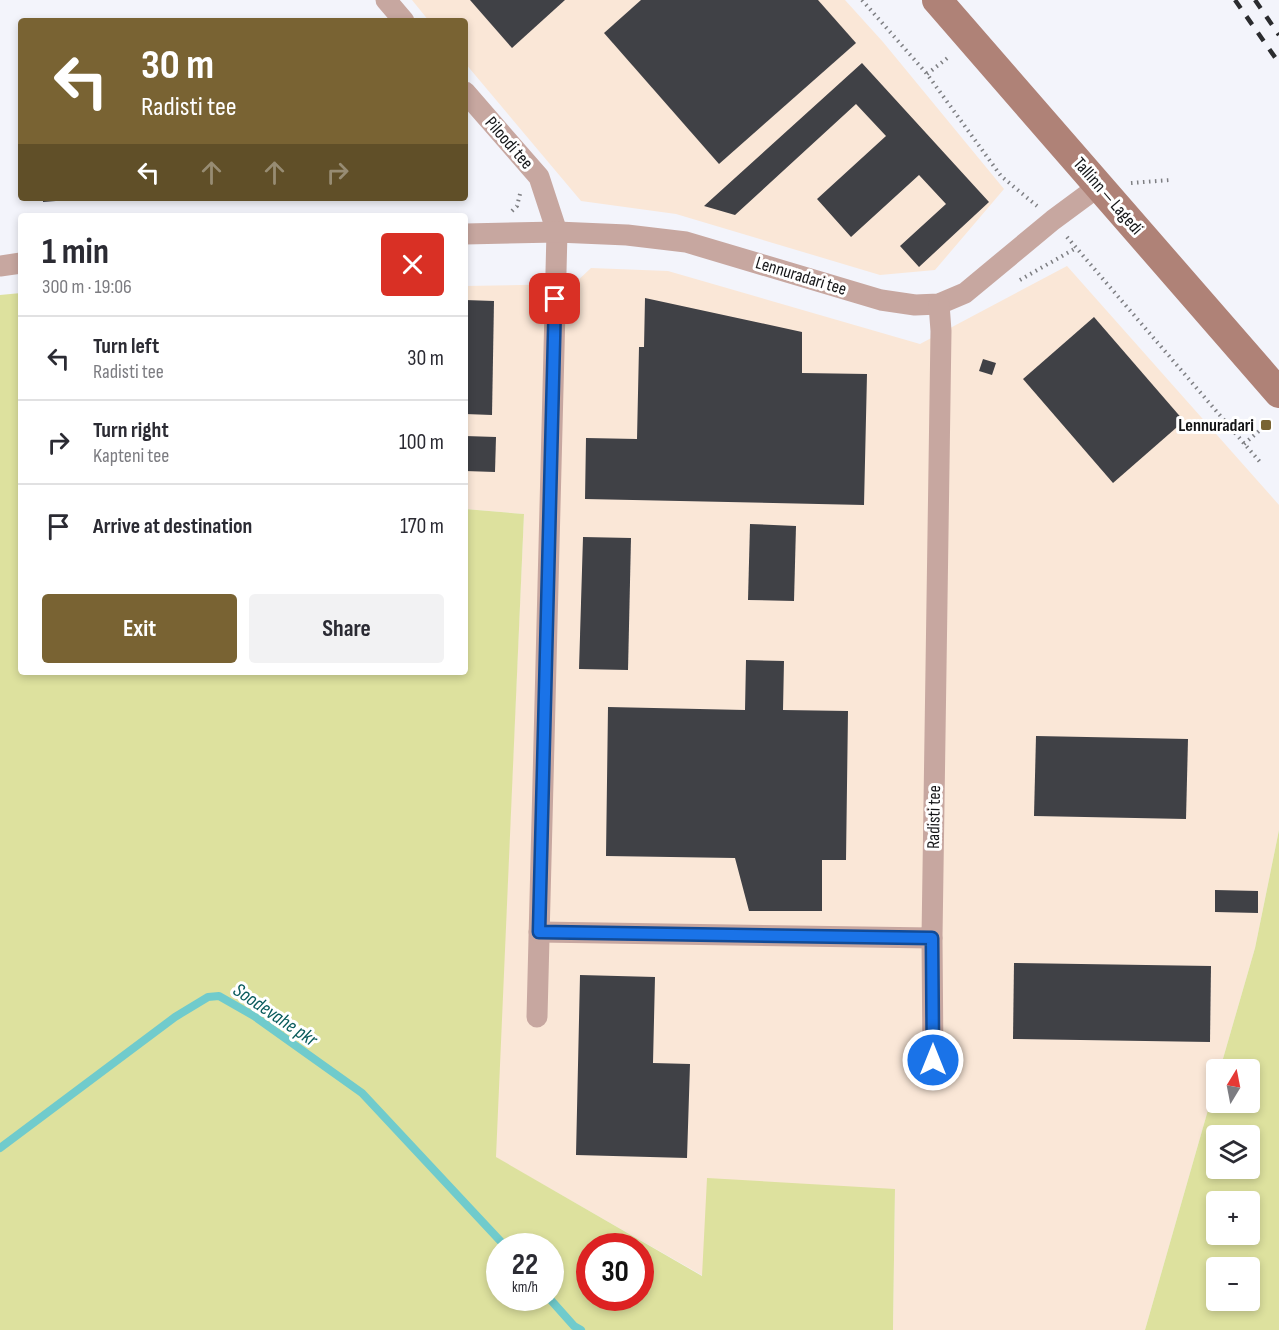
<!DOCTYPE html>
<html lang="en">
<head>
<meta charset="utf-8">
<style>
	body { margin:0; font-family:"Sofia Sans Condensed",sans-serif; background:#f2f2f3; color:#2b2b33; height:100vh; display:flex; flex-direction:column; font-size:22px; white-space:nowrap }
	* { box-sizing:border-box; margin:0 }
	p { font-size:20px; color:#7c7c81 }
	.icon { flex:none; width:33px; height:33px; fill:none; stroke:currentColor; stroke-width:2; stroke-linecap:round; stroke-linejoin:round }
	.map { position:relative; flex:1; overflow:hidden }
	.sheet { position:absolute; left:18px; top:213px; width:450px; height:462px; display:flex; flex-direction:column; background:#fff; border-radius:6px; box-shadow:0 3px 9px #0003 }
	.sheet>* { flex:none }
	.top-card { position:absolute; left:18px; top:18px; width:450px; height:183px; border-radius:6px; box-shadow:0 3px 9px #0003; background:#796333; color:#fff; overflow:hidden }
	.needle { width:39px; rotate:10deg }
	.fabs { position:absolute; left:1206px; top:1059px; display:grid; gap:12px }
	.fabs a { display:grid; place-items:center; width:54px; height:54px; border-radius:6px; background:#fff; box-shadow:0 3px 9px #0003; font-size:30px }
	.speed { position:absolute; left:486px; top:1233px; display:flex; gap:12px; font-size:30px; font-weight:700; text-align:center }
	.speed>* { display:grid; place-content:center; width:78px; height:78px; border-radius:50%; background:#fff; box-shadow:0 3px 9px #0003; line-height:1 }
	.speed small { font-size:15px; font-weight:400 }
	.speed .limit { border:9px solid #d22; background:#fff; color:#111 }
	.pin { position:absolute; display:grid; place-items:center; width:51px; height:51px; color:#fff; margin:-26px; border-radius:12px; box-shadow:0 3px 9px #0006 }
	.me { position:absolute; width:66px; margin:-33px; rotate:0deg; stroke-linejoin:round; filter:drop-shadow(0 0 4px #0008) }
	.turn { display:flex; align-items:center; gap:21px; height:126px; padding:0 24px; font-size:27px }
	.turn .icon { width:78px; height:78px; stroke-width:2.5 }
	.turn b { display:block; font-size:42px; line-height:51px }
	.lanes { display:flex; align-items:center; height:57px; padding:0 24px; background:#0003; justify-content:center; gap:30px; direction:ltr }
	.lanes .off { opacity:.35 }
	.round { display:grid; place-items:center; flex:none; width:63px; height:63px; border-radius:6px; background:#f2f2f3 }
	.summary { display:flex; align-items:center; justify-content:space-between; height:102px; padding:0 24px }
	h1 { font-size:36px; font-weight:700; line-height:45px }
	.button { display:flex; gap:12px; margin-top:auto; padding:12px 24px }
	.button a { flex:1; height:69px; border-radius:6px; background:#796333; color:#fff; font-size:24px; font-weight:700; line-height:69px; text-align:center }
	.button a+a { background:#f2f2f3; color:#2b2b33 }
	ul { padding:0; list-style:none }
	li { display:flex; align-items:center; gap:18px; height:84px; padding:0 24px; border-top:2px solid #e1e1e2 }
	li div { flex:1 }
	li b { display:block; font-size:22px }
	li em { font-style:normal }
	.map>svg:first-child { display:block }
	.industrial { fill:#fae7d7 }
	.green { fill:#dde19e; fill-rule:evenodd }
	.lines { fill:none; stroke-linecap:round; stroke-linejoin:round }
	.stream { stroke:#70cbcc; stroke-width:8 }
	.building { fill:#404146 }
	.path { stroke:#7e7f83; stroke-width:4; stroke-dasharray:1.5 4.5; stroke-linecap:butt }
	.street { stroke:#c7a7a0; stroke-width:21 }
	.secondary { stroke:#af8277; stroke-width:30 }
	.rail { stroke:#2b2c2f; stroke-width:4.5; stroke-dasharray:10 10; stroke-linecap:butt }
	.route-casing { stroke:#114b97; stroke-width:15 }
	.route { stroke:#1a73e8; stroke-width:10 }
	.poi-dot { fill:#796333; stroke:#fff; stroke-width:2 }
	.labels { text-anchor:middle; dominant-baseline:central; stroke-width:6; stroke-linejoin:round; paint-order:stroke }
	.street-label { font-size:18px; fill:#141517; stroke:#fff }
	.poi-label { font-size:18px; font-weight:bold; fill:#141517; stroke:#fff; text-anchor:end }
	.water-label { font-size:20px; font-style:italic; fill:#085a5b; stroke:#fff }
</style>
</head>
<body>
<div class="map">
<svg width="1279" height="1330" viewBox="0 0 1279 1330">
	<rect width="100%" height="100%" fill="#f3f4fb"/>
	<!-- industrial -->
	<g class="industrial">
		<polygon points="412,0 845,0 883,42 1004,189 935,270 880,275 676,214 581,201 465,63 465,21 429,21"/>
		<polygon points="1067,266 1279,505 1279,830 1255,948 1220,1069 1216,1070 1216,1082 1145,1330 893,1330 895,1190 703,1276 495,1157 524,514 465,509 465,286 574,284 591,268 668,271 920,344"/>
	</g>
	<!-- green -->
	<g class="green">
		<path d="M21 293V672H465V509L524 514 496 1157 702 1276 707 1178 895 1189 893 1330H0V295ZM500 1246H550V1298H500ZM590 1246H640V1298H590Z"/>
		<path d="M1279 830V1330H1145L1216 1082V1102H1250V1070L1220 1069 1255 948ZM1216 1136H1250V1168H1216ZM1216 1202H1250V1234H1216ZM1216 1268H1250V1300H1216Z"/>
	</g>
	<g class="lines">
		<!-- stream -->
		<g class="stream">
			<polyline points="0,1148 175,1017 208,997 219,996 254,1016 362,1093 505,1246"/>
			<polyline points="549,1298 574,1326 581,1330"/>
		</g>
	</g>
	<!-- building -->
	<g class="building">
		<polygon points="470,0 565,0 512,48"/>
		<polygon points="641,0 818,0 856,43 719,164 604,33"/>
		<polygon points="862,63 989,202 919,267 900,246 946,204 919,175 851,237 817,199 886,136 856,104 735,215 704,206"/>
		<polygon points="43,198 69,198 69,200 43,202"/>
		<polygon points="645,298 802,332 802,373 867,374 864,505 585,499 586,438 637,439 639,347 644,347"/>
		<polygon points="465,300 494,301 492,415 465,414"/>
		<polygon points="1094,317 1184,421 1113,483 1023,379"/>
		<polygon points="983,359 996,363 992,375 979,371"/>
		<polygon points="465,436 496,437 495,472 465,471"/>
		<polygon points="750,524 796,526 794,601 748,600"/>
		<polygon points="583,537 631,538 628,670 579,669"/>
		<polygon points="746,660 784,661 783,710 848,711 846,860 822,860 822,911 749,911 735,858 606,856 608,707 745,710"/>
		<polygon points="1036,736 1188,739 1186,819 1034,816"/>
		<polygon points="1215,890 1258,891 1258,913 1215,912"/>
		<polygon points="1014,963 1211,966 1210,1042 1013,1039"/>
		<polygon points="580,975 655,977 653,1063 690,1064 687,1158 576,1155"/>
	</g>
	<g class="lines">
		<!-- path -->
		<g class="path">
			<polyline points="862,0 927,74 1001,176 1037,206"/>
			<polyline points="927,74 950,56"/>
			<polyline points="1131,183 1170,180"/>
			<polyline points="512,211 517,206 520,194"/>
			<polyline points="1067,237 1260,462"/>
			<polyline points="1020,280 1076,248"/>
			<polyline points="1244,444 1266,425"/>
		</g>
		<!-- street -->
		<g class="street">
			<polyline points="386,0 404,21"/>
			<polyline points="465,92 539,177 557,232 537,1017"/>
			<polyline points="465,234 557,232 627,235 686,242 881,300 915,305 939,304 965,293 1053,220 1099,186"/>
			<polyline points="0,266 21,263"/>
			<polyline points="539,932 932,938 941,331 939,304"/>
			<polyline points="932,938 933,1060"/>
		</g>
		<!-- secondary -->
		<polyline class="secondary" points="937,0 1279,393"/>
		<!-- rail -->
		<g class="rail">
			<polyline points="1235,0 1279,63"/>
			<polyline points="1255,0 1279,35"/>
		</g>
	</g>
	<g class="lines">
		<!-- route casing -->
		<g class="route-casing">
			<polyline id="route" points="555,299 539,932 932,938 933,1060"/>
		</g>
		<!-- route -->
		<use href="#route" class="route"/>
	</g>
	<!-- markers -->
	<rect class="poi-dot" x="1260" y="419" width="12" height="12" rx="3"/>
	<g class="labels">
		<!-- street labels -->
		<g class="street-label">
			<text transform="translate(509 143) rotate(49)">Piloodi tee</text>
			<text transform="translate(1108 196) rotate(49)">Tallinn — Lagedi</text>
			<text transform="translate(801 276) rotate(17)">Lennuradari tee</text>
			<text transform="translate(934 817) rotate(-89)">Radisti tee</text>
		</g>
		<!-- poi labels -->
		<g class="poi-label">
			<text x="1254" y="425">Lennuradari</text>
		</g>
		<!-- water labels -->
		<g class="water-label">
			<text transform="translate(275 1015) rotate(34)">Soodevahe pkr</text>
		</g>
	</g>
</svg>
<div class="fabs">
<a><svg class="needle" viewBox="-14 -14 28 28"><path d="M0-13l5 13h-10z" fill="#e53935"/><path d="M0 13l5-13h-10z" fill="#7c7c81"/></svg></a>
<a><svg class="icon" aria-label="layers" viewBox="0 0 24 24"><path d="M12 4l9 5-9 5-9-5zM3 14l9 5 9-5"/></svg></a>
<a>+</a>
<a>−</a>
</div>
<div class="speed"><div>22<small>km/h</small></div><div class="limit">30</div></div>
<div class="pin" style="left:555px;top:299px;background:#d93025"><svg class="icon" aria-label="arrive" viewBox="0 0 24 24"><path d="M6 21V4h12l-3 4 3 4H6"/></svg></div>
<svg class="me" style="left:933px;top:1060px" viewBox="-20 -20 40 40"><circle r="17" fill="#1a73e8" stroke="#fff" stroke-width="3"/><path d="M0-11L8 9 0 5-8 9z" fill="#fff"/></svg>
<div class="top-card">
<div class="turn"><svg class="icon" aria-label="left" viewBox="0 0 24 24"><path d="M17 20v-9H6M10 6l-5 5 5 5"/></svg><div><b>30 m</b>Radisti tee</div></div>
<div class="lanes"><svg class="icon" aria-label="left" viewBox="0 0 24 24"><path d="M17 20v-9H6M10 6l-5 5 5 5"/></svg><svg class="icon off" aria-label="ahead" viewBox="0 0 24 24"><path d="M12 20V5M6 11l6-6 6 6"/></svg><svg class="icon off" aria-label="ahead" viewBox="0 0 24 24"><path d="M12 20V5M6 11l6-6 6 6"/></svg><svg class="icon off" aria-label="right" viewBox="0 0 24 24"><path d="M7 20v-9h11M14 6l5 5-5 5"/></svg></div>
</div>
<section class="sheet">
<div class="summary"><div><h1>1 min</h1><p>300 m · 19:06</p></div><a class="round" style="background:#d93025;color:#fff"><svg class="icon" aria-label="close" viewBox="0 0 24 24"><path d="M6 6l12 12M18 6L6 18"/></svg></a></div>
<ul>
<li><svg class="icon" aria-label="left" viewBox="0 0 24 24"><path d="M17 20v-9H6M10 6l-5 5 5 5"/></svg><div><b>Turn left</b><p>Radisti tee</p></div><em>30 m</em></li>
<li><svg class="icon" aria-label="right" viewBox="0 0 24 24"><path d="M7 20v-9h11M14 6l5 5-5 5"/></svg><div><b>Turn right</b><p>Kapteni tee</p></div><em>100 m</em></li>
<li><svg class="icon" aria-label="arrive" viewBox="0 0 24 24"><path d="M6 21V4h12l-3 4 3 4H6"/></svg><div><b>Arrive at destination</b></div><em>170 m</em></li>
</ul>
<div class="button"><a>Exit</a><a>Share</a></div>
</section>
</div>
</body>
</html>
